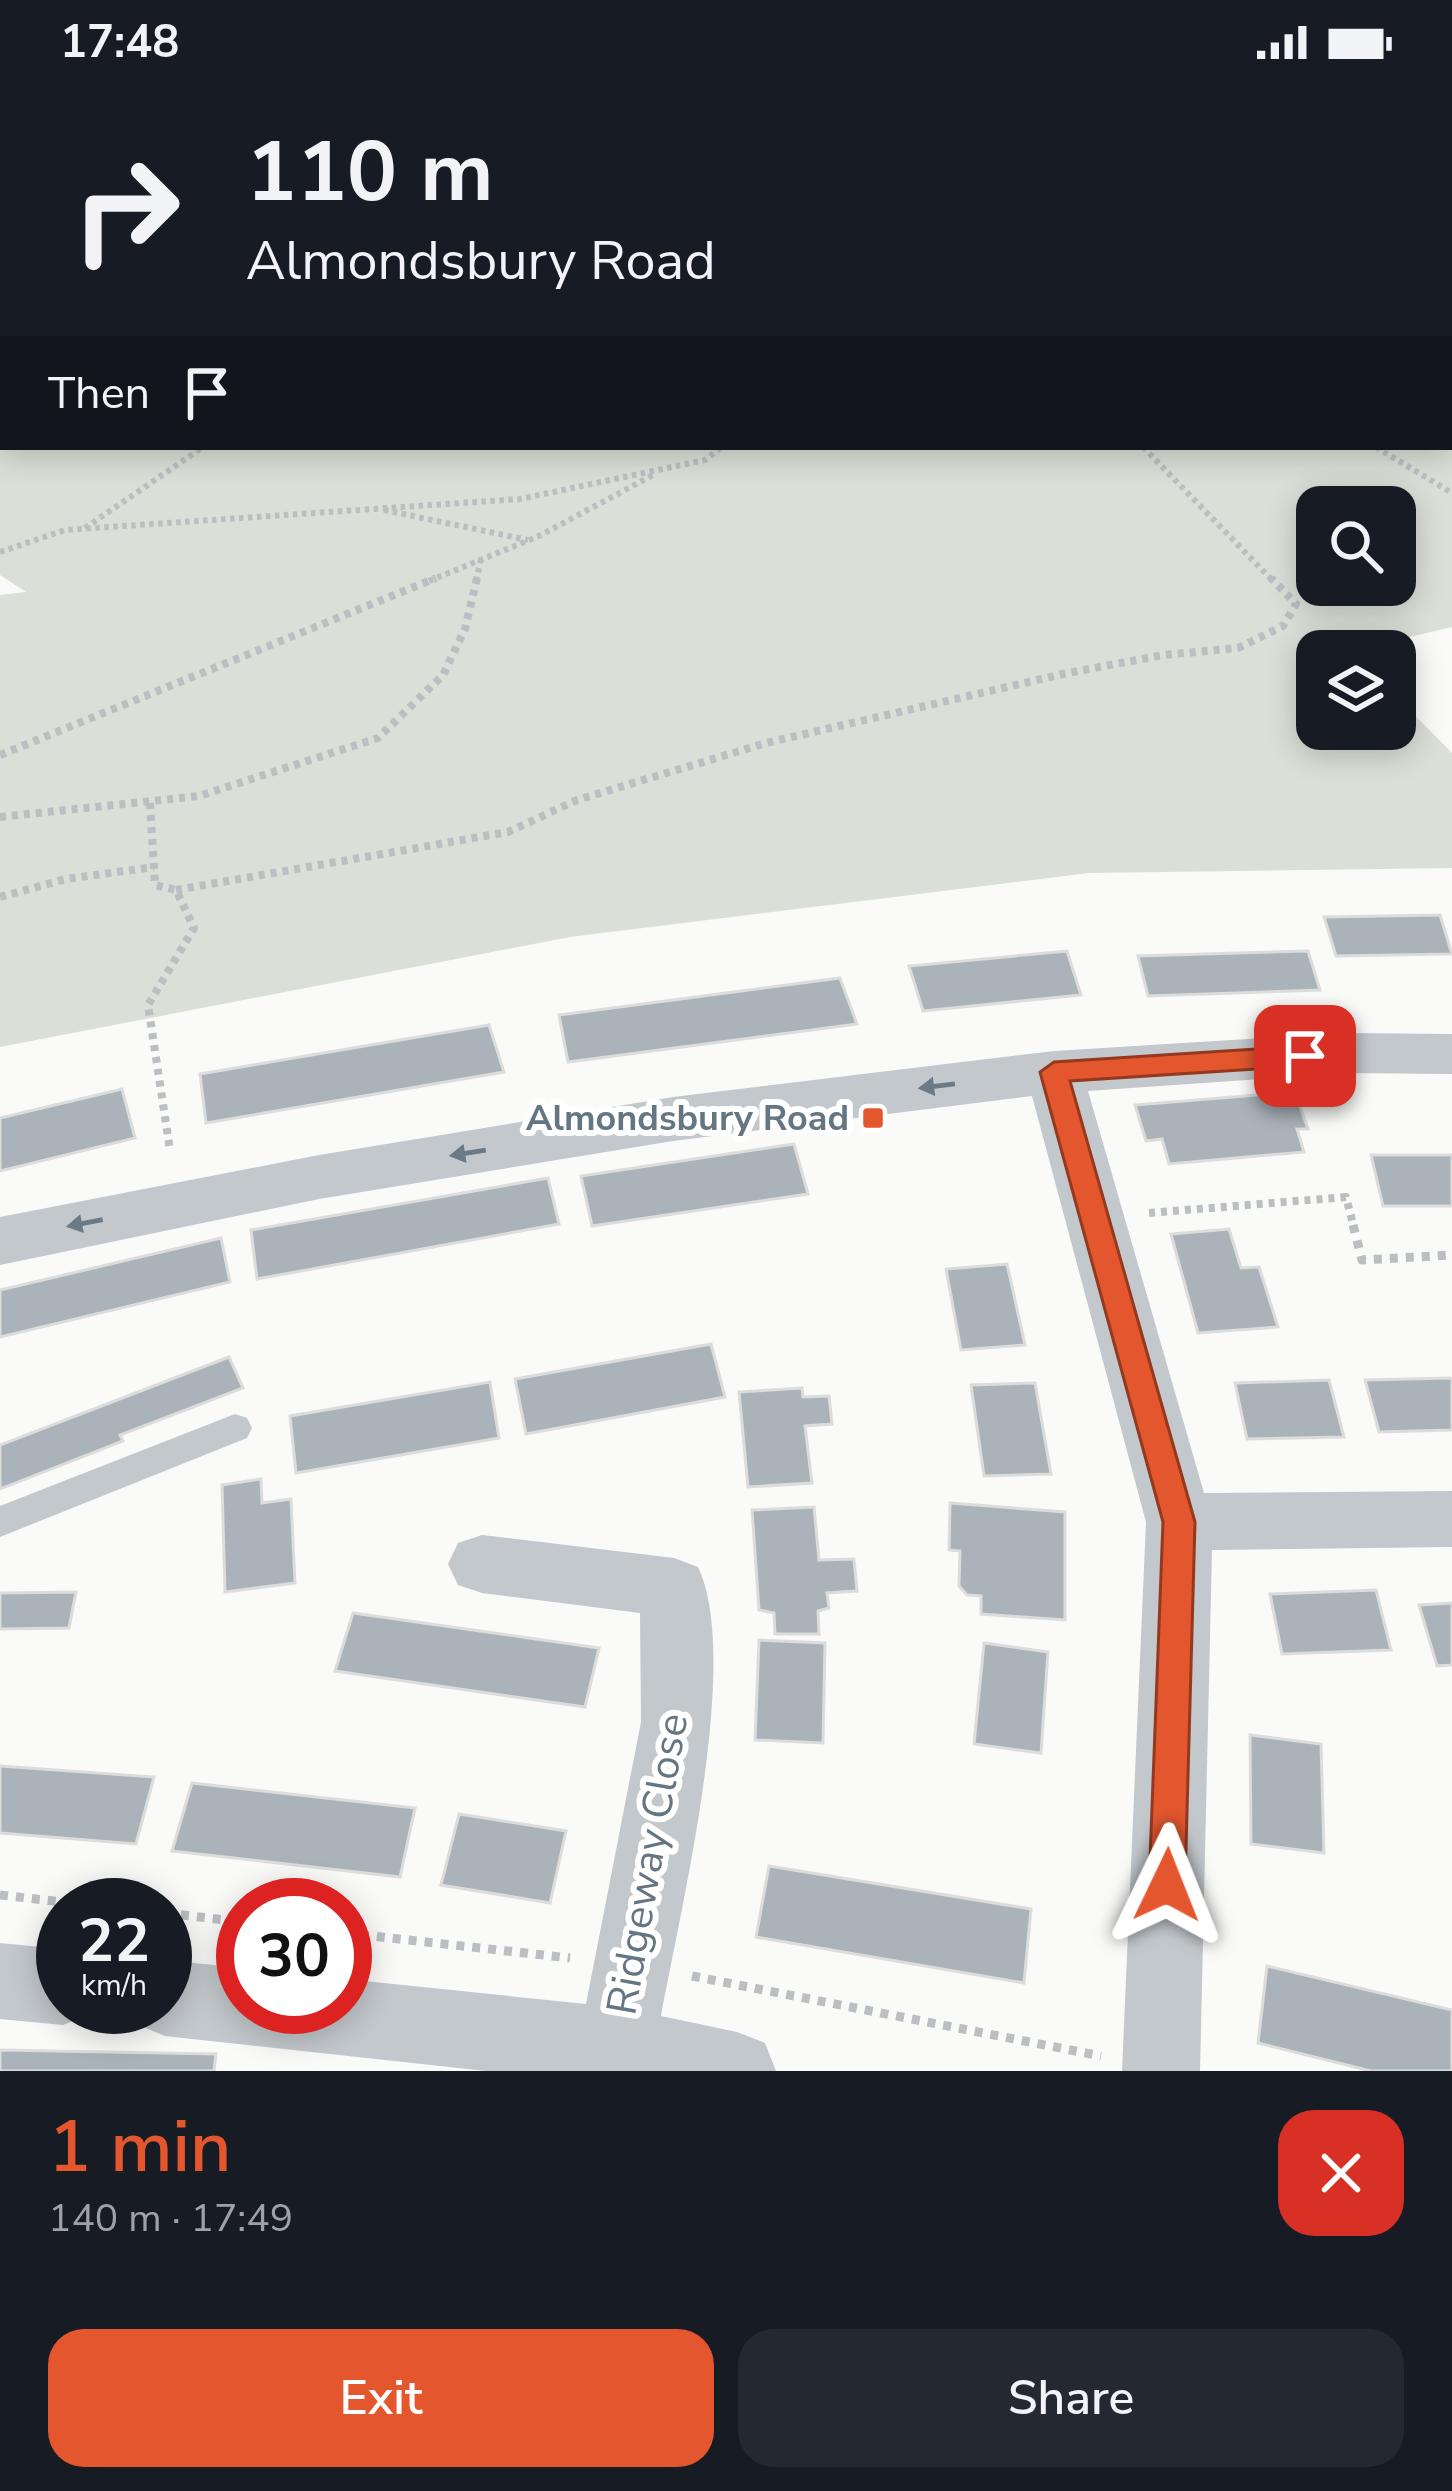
<!DOCTYPE html>
<html lang="en">
<head>
<meta charset="utf-8">
<style>
	body { margin:0; font-family:"Nunito Sans",sans-serif; background:#242831; color:#f1f3f6; height:100vh; display:flex; flex-direction:column; font-size:45px; white-space:nowrap }
	* { box-sizing:border-box; margin:0 }
	p { font-size:39px; color:#9ea1a6 }
	.icon { flex:none; width:66px; height:66px; fill:none; stroke:currentColor; stroke-width:2; stroke-linecap:round; stroke-linejoin:round }
	.map { position:relative; height:1987px; overflow:hidden }
	.panel { display:flex; flex-direction:column; background:#171b24; flex:1 }
	.panel>* { flex:none }
	.top-card { position:absolute; left:0px; top:0px; width:1452px; height:366px; box-shadow:0 6px 30px #0003; background:#171b24; color:#f1f3f6; overflow:hidden }
	.buttons { position:absolute; left:1296px; top:402px; display:grid; gap:24px }
	.buttons a { display:grid; place-items:center; width:120px; height:120px; border-radius:24px; background:#171b24; box-shadow:0 6px 30px #0003; font-size:60px }
	.speed { position:absolute; left:36px; top:1794px; display:flex; gap:24px; font-size:60px; font-weight:700; text-align:center }
	.speed>* { display:grid; place-content:center; width:156px; height:156px; border-radius:50%; background:#171b24; box-shadow:0 6px 30px #0003; line-height:1 }
	.speed small { font-size:30px; font-weight:400 }
	.speed .limit { border:18px solid #d22; background:#fff; color:#111 }
	.pin { position:absolute; display:grid; place-items:center; width:102px; height:102px; color:#fff; margin:-51px; border-radius:24px; box-shadow:0 6px 18px #0006 }
	.me { position:absolute; width:132px; margin:-66px; rotate:2deg; stroke-linejoin:round; filter:drop-shadow(0 0 9px #0008) }
	.turn { display:flex; align-items:center; gap:42px; height:252px; padding:0 48px; font-size:54px }
	.turn .icon { width:156px; height:156px; stroke-width:2.5 }
	.turn b { display:block; font-size:84px; line-height:102px }
	.then { display:flex; align-items:center; height:114px; padding:0 48px; background:#0003; gap:24px; font-size:45px }
	.round { display:grid; place-items:center; flex:none; width:126px; height:126px; border-radius:36px; background:#242831 }
	.summary { display:flex; align-items:center; justify-content:space-between; height:204px; padding:0 48px }
	h1 { font-size:72px; font-weight:600; line-height:90px; color:#e4572e }
	.primary-button { display:flex; gap:24px; margin-top:auto; padding:24px 48px }
	.primary-button a { flex:1; height:138px; border-radius:36px; background:#e4572e; color:#fff; font-size:48px; font-weight:600; line-height:138px; text-align:center }
	.primary-button a+a { background:#242831; color:#f1f3f6 }
	.status { display:flex; justify-content:space-between; align-items:center; height:84px; padding:0 60px; background:#171b24; direction:ltr }
	.status svg { height:33px; fill:currentColor }
	.map>svg:first-child { display:block }
	.green { fill:#dadfd7; fill-rule:evenodd }
	.building { fill:#aab3b9; stroke:#dcdcda; stroke-width:3 }
	.lines { fill:none; stroke-linecap:round; stroke-linejoin:round }
	.secondary-casing { stroke:#b3babf; stroke-width:4 }
	.path-far2 { stroke:#bbbfc2; stroke-width:6; stroke-dasharray:4.5 4.5; stroke-linecap:butt }
	.path-far1 { stroke:#bbbfc2; stroke-width:8; stroke-dasharray:6 6; stroke-linecap:butt }
	.path { stroke:#bbbfc2; stroke-width:9; stroke-dasharray:8 8; stroke-linecap:butt }
	.lane { fill:#c3c8cc; fill-rule:evenodd }
	.street { fill:#c3c8cc; fill-rule:evenodd }
	.secondary { fill:#fff; fill-rule:evenodd }
	.oneway { fill:#6a7a87 }
	.route { fill:#e4572e; stroke:#94391e; stroke-width:3 }
	.poi-dot { fill:#e4572e; stroke:#fff; stroke-width:4.5 }
	.labels { text-anchor:middle; dominant-baseline:central; stroke-width:12; stroke-linejoin:round; paint-order:stroke }
	.poi-label { font-size:36px; font-weight:bold; fill:#657683; stroke:#fff; text-anchor:end }
	.near-street-label { font-size:42px; fill:#657683; stroke:#fff }
</style>
</head>
<body>
<div class="status"><b>17:48</b><svg viewBox="0 0 49 12"><path d="M0 12V9h3v3zM5 12V6h3v6zM10 12V3h3v9zM15 12V0h3v12zM26 1h20v11H26zM47 4h2v5h-2z"/></svg></div>
<div class="map">
<svg width="1452" height="1987" viewBox="0 0 1452 1987">
	<rect width="100%" height="100%" fill="#fafaf8"/>
	<!-- green -->
	<path class="green" d="M1292 0H1452V543L1351 567H1317V645H1395V611L1452 669V784L1089 789 570 853 0 963V511L26 508 0 491V177L3 363H1449V3H1248ZM1395 423V501H1317V423Z"/>
	<!-- building -->
	<g class="building">
		<polygon points="1440,831 1452,870 1336,872 1324,833"/>
		<polygon points="1067,867 1081,911 923,927 909,882"/>
		<polygon points="1308,867 1320,906 1148,912 1138,872"/>
		<polygon points="840,894 857,940 568,978 559,931"/>
		<polygon points="489,941 504,988 206,1039 200,990"/>
		<polygon points="122,1005 135,1054 0,1087 0,1034"/>
		<polygon points="1295,1008 1308,1045 1297,1045 1304,1068 1169,1080 1162,1055 1146,1057 1135,1021"/>
		<polygon points="794,1060 808,1110 592,1142 581,1092"/>
		<polygon points="1371,1071 1452,1071 1452,1122 1383,1122"/>
		<polygon points="548,1094 559,1140 257,1195 251,1146"/>
		<polygon points="1229,1145 1241,1184 1259,1183 1278,1243 1198,1249 1171,1150"/>
		<polygon points="221,1154 230,1198 0,1253 0,1206"/>
		<polygon points="1007,1180 1025,1261 961,1266 946,1185"/>
		<polygon points="711,1260 725,1313 526,1350 515,1295"/>
		<polygon points="229,1273 243,1304 120,1351 123,1357 0,1405 0,1361"/>
		<polygon points="1452,1294 1452,1346 1379,1348 1365,1296"/>
		<polygon points="1329,1296 1344,1353 1247,1355 1235,1299"/>
		<polygon points="490,1298 499,1354 296,1389 290,1332"/>
		<polygon points="1035,1299 1051,1390 984,1392 971,1301"/>
		<polygon points="802,1304 803,1313 829,1312 832,1340 805,1342 812,1399 748,1403 739,1308"/>
		<polygon points="261,1395 262,1419 291,1415 295,1499 225,1508 222,1401"/>
		<polygon points="950,1419 1065,1428 1065,1536 981,1530 981,1512 967,1511 959,1502 960,1467 949,1466"/>
		<polygon points="814,1423 819,1476 854,1475 857,1507 827,1509 829,1524 818,1527 819,1550 775,1550 774,1529 759,1526 752,1426"/>
		<polygon points="1376,1506 1391,1566 1282,1570 1270,1510"/>
		<polygon points="76,1508 69,1544 0,1545 0,1509"/>
		<polygon points="1452,1519 1452,1581 1437,1582 1419,1521"/>
		<polygon points="353,1529 599,1564 585,1623 335,1587"/>
		<polygon points="759,1556 825,1559 823,1659 755,1656"/>
		<polygon points="984,1559 1048,1568 1041,1669 974,1660"/>
		<polygon points="1250,1651 1321,1660 1324,1769 1251,1760"/>
		<polygon points="0,1682 154,1693 136,1760 0,1749"/>
		<polygon points="192,1699 415,1724 400,1793 172,1767"/>
		<polygon points="459,1730 566,1747 550,1819 441,1801"/>
		<polygon points="769,1782 1031,1825 1024,1899 756,1853"/>
		<polygon points="1267,1882 1452,1926 1452,1987 1371,1987 1258,1959"/>
		<polygon points="0,1966 216,1970 214,1987 0,1987"/>
	</g>
	<g class="lines">
		<!-- secondary casing -->
		<g class="secondary-casing">
			<polygon id="secondary" points="987,0 1056,0 985,3"/>
		</g>
		<!-- path-far2 -->
		<g class="path-far2">
			<polyline points="1449,7 1452,14"/>
			<polyline points="1143,363 1273,497"/>
			<polyline points="1376,363 1452,409"/>
			<polyline points="384,426 528,456"/>
			<polyline points="85,444 203,363"/>
			<polyline points="0,468 65,446 520,415 705,376 722,363"/>
			<polyline points="429,497 539,452 655,390"/>
			<polyline points="476,497 481,475"/>
		</g>
		<!-- path-far1 -->
		<g class="path-far1">
			<polyline points="0,671 436,494"/>
			<polyline points="150,719 155,801 176,806 194,844 148,921 170,1066"/>
			<polyline points="0,733 199,712 378,654 443,591 465,545 477,494"/>
			<polyline points="176,806 508,748 577,716 766,659 1063,590 1163,571 1238,564 1283,542 1296,520 1271,494"/>
			<polyline points="0,813 66,795 154,783"/>
			<polyline points="1149,1129 1346,1113 1354,1144"/>
		</g>
		<!-- path -->
		<g class="path">
			<polyline points="1353,1141 1362,1176 1452,1171"/>
			<polyline points="0,1811 90,1821"/>
			<polyline points="165,1829 243,1838"/>
			<polyline points="345,1849 570,1874"/>
			<polyline points="692,1892 1101,1972"/>
		</g>
		<!-- lane -->
		<g class="lane">
			<rect x="0" y="60" width="3" height="12"/>
			<polygon points="0,99 3,100 3,113 0,112"/>
			<polygon points="235,1330 247,1334 252,1344 247,1354 0,1453 0,1422"/>
		</g>
		<!-- street -->
		<g class="street">
			<polygon points="1347,949 1452,950 1452,990 1347,989 1088,1007 1204,1409 1452,1407 1452,1463 1212,1466 1200,1987 1122,1987 1146,1438 1032,1012 673,1057 319,1115 0,1181 0,1133 319,1071 673,1013 1054,967"/>
			<path d="M482 1451 674 1474 698 1483C742 1575 680 1827 661 1932L737 1948 765 1959 776 1987H486L165 1952 138 1941 130 1923H165V1876L243 1884V1923H345V1895L586 1920 641 1638 640 1529 482 1509 458 1501 448 1480 458 1459Z"/>
			<polygon points="0,1859 63,1865 63,1923 93,1923 90,1930 63,1941 0,1935"/>
		</g>
		<!-- secondary -->
		<use href="#secondary" class="secondary"/>
	</g>
	<!-- one-way arrows -->
	<defs><path id="oneway-solid" d="M-6-.8H1V-3.2L6.5 0L1 3.2V.8H-6Z" transform="scale(3)"/></defs>
	<g class="oneway">
		<use href="#oneway-solid" transform="translate(937 1002) rotate(173)"/>
		<use href="#oneway-solid" transform="translate(468 1069) rotate(171)"/>
		<use href="#oneway-solid" transform="translate(85 1139) rotate(169)"/>
	</g>
	<!-- route -->
	<polygon class="route" points="1305,962 1319,972 1305,982 1070,997 1195,1438 1185,1801 1180,1813 1167,1818 1155,1813 1149,1801 1163,1438 1040,988 1054,978"/>
	<!-- markers -->
	<rect class="poi-dot" x="861" y="1022" width="24" height="24" rx="6"/>
	<g class="labels">
		<!-- poi labels -->
		<g class="poi-label">
			<text x="849" y="1034">Almondsbury Road</text>
		</g>
		<!-- near-street labels -->
		<g class="near-street-label">
			<text transform="translate(648 1780) rotate(-80)">Ridgeway Close</text>
		</g>
	</g>
</svg>
<div class="buttons">
<a><svg class="icon" aria-label="search" viewBox="0 0 24 24"><circle cx="10" cy="10" r="6"/><path d="M15 15l6 6"/></svg></a>
<a><svg class="icon" aria-label="layers" viewBox="0 0 24 24"><path d="M12 4l9 5-9 5-9-5zM3 14l9 5 9-5"/></svg></a>
</div>
<div class="speed"><div>22<small>km/h</small></div><div class="limit">30</div></div>
<div class="pin" style="left:1305px;top:972px;background:#d93025"><svg class="icon" aria-label="arrive" viewBox="0 0 24 24"><path d="M6 21V4h12l-3 4 3 4H6"/></svg></div>
<svg class="me" style="left:1167px;top:1801px" viewBox="-20 -20 40 40"><path d="M0-17L14 15 0 8-14 15z" fill="#e4572e" stroke="#fff" stroke-width="4"/></svg>
<div class="top-card">
<div class="turn"><svg class="icon" aria-label="right" viewBox="0 0 24 24"><path d="M7 20v-9h11M14 6l5 5-5 5"/></svg><div><b>110 m</b>Almondsbury Road</div></div>
<div class="then">Then<svg class="icon" aria-label="arrive" viewBox="0 0 24 24"><path d="M6 21V4h12l-3 4 3 4H6"/></svg></div>
</div>
</div>
<section class="panel">
<div class="summary"><div><h1>1 min</h1><p>140 m · 17:49</p></div><a class="round" style="background:#d93025;color:#fff"><svg class="icon" aria-label="close" viewBox="0 0 24 24"><path d="M6 6l12 12M18 6L6 18"/></svg></a></div>
<div class="primary-button"><a>Exit</a><a>Share</a></div>
</section>
</body>
</html>
